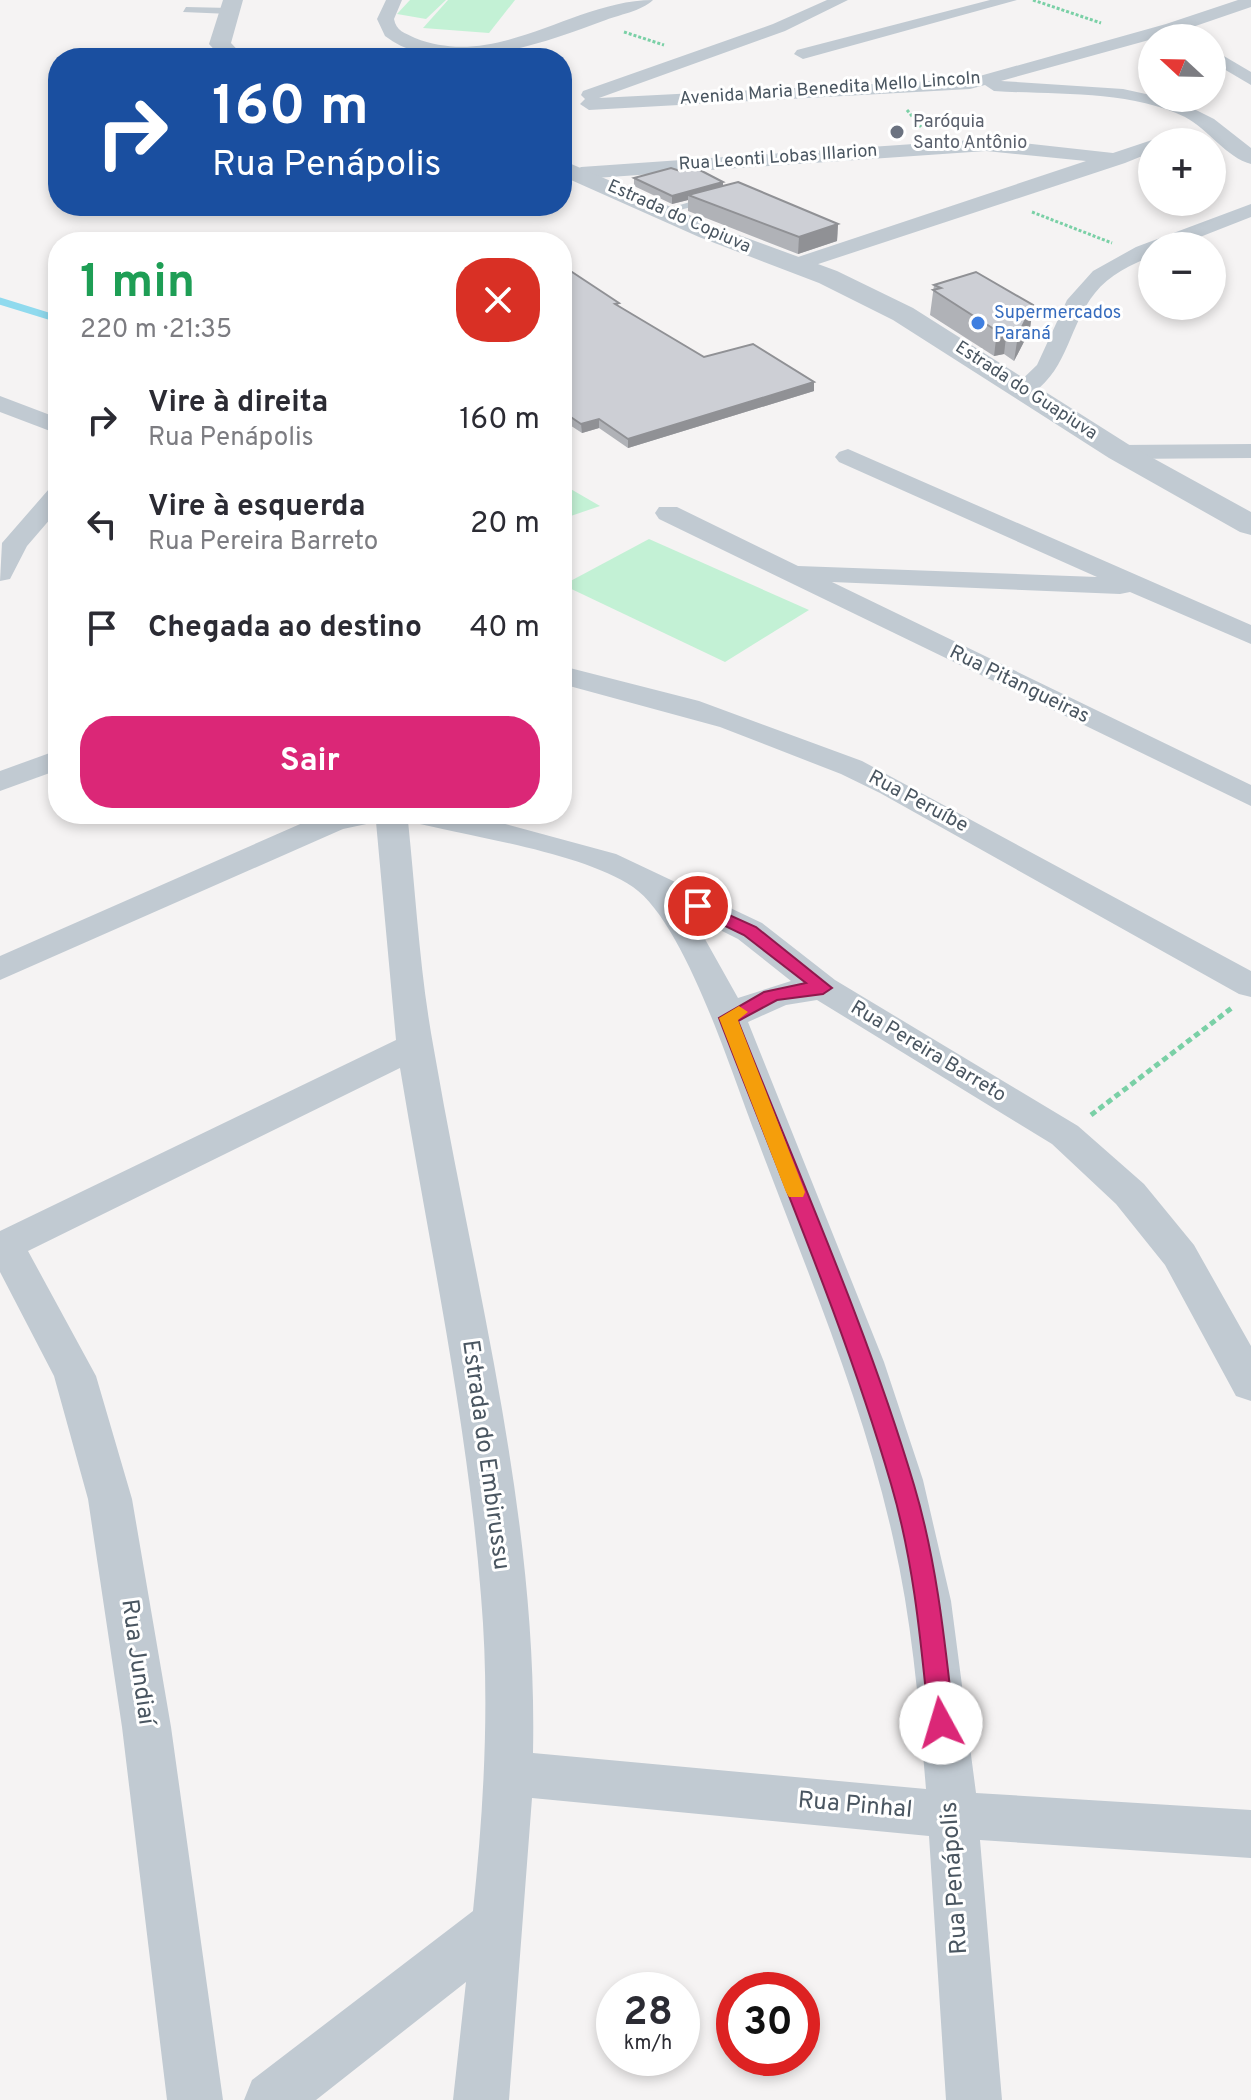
<!DOCTYPE html>
<html lang="pt">
<head>
<meta charset="utf-8">
<style>
	body { margin:0; font-family:Overpass,sans-serif; background:#f2f2f3; color:#2b2b33; height:100vh; display:flex; flex-direction:column; font-size:30px; white-space:nowrap }
	* { box-sizing:border-box; margin:0 }
	p { font-size:26px; color:#7c7c81 }
	.icon { flex:none; width:44px; height:44px; fill:none; stroke:currentColor; stroke-width:2; stroke-linecap:round; stroke-linejoin:round }
	.map { position:relative; flex:1; overflow:hidden }
	.details { position:absolute; left:48px; top:232px; width:524px; height:592px; display:flex; flex-direction:column; background:#fff; border-radius:32px; box-shadow:0 4px 12px #0003 }
	.details>* { flex:none }
	.banner { position:absolute; left:48px; top:48px; width:524px; height:168px; border-radius:32px; box-shadow:0 4px 12px #0003; background:#1a4fa0; color:#fff; overflow:hidden }
	.needle { width:52px; rotate:292deg }
	.tools { position:absolute; left:1138px; top:24px; display:grid; gap:16px }
	.tools a { display:grid; place-items:center; width:88px; height:88px; border-radius:50%; background:#fff; box-shadow:0 4px 12px #0003; font-size:40px }
	.speed { position:absolute; left:596px; top:1972px; display:flex; gap:16px; font-size:40px; font-weight:700; text-align:center }
	.speed>* { display:grid; place-content:center; width:104px; height:104px; border-radius:50%; background:#fff; box-shadow:0 4px 12px #0003; line-height:1 }
	.speed small { font-size:20px; font-weight:400 }
	.speed .limit { border:12px solid #d22; background:#fff; color:#111 }
	.pin { position:absolute; display:grid; place-items:center; width:68px; height:68px; color:#fff; margin:-34px; border:4px solid #fff; border-radius:50%; box-shadow:0 2px 8px #0007 }
	.me { position:absolute; width:88px; margin:-44px; rotate:354deg; stroke-linejoin:round; filter:drop-shadow(0 0 6px #0008) }
	.turn { display:flex; align-items:center; gap:28px; height:168px; padding:0 32px; font-size:36px }
	.turn .icon { width:104px; height:104px; stroke-width:2.5 }
	.turn b { display:block; font-size:56px; line-height:68px }
	.round { display:grid; place-items:center; flex:none; width:84px; height:84px; border-radius:32px; background:#f2f2f3 }
	.headline { display:flex; align-items:center; justify-content:space-between; height:136px; padding:0 32px }
	h1 { font-size:48px; font-weight:700; line-height:60px; color:#1e9e55 }
	.action { display:flex; gap:16px; margin-top:auto; padding:16px 32px }
	.action a { flex:1; height:92px; border-radius:32px; background:#db2777; color:#fff; font-size:32px; font-weight:700; line-height:92px; text-align:center }
	ul { padding:0; list-style:none }
	li { display:flex; align-items:center; gap:24px; height:104px; padding:0 32px }
	li div { flex:1 }
	li b { display:block; font-size:30px }
	li em { font-style:normal }
	.map>svg:first-child { display:block }
	.green { fill:#c3f1d5 }
	.lines { fill:none; stroke-linecap:round; stroke-linejoin:round }
	.stream { stroke:#90daee; stroke-width:7 }
	.path-far1 { stroke:#7ad0a6; stroke-width:3; stroke-dasharray:3 2; stroke-linecap:butt }
	.path { stroke:#7ad0a6; stroke-width:5; stroke-dasharray:6 4; stroke-linecap:butt }
	.service { fill:#c1cad2; fill-rule:evenodd }
	.minor { fill:#c1cad2; fill-rule:evenodd }
	.tertiary { fill:#c1cad2; fill-rule:evenodd }
	.wall { fill:#b0b2b7 }
	.shaded-wall { fill:#909195 }
	.building { fill:#cdcfd5; stroke:#909195; stroke-width:2 }
	.route { fill:#db2777; stroke:#8e194d; stroke-width:2 }
	.slow { fill:#f59e0b }
	.worship-dot { fill:#6b7280; stroke:#fff; stroke-width:3 }
	.shop-dot { fill:#3f7fe0; stroke:#fff; stroke-width:3 }
	.labels { text-anchor:middle; dominant-baseline:central; stroke-width:6; stroke-linejoin:round; paint-order:stroke }
	.far-street-label { font-size:18px; fill:#4a5661; stroke:#fff }
	.far-worship-label { font-size:18px; fill:#5b616d; stroke:#fff; text-anchor:start }
	.far-shop-label { font-size:18px; fill:#366cbe; stroke:#fff; text-anchor:start }
	.street-label { font-size:20px; fill:#4a5661; stroke:#fff }
	.near-street-label { font-size:24px; fill:#4a5661; stroke:#fff }
</style>
</head>
<body>
<div class="map">
<svg width="1251" height="2100" viewBox="0 0 1251 2100">
	<rect width="100%" height="100%" fill="#f5f3f3"/>
	<!-- green -->
	<g class="green">
		<polygon points="410,0 446,0 426,19 397,14"/>
		<polygon points="448,0 515,0 489,33 423,28"/>
		<polygon points="562,484 600,506 562,519"/>
		<polygon points="649,539 809,610 725,662 563,585"/>
	</g>
	<g class="lines">
		<!-- stream -->
		<polyline class="stream" points="0,301 58,319"/>
		<!-- path-far1 -->
		<g class="path-far1">
			<polyline points="1033,0 1101,23"/>
			<polyline points="624,32 664,45"/>
			<polyline points="907,110 921,127"/>
			<polyline points="1032,212 1112,243"/>
		</g>
		<!-- path -->
		<polyline class="path" points="1091,1115 1233,1007"/>
		<!-- service -->
		<g class="service">
			<polygon points="186,7 230,8 234,11 230,14 183,12"/>
			<polygon points="711,196 715,197 715,201 664,214 659,211"/>
		</g>
		<!-- minor -->
		<g class="minor">
			<path d="M386 0H402L394 19C396 31 405 33 415 38 498 71 574 0 653 0 642 11 618 15 603 21 543 43 443 81 385 36L377 19Z"/>
			<path d="M827 0H848L785 31 599 98 969 79 1166 24 1238 0H1251V7L1178 32 1001 81 1123 89 1178 101 1214 119 1251 148V164C1227 158 1208 129 1185 117 1129 90 1055 95 994 91L985 85 970 89 589 110 580 104 585 99 581 95 583 91 773 24Z"/>
			<polygon points="990,0 1017,0 803,59 794,54 797,50"/>
			<polygon points="1212,49 1251,72 1251,85 1212,62"/>
			<polygon points="986,139 1113,153 1152,140 1159,142 1152,142 1152,152 1125,163 797,271 789,270 786,265 789,260 1086,161 986,151 581,179 571,173 581,167"/>
			<path d="M1251 204V217L1177 246H1152V256C1132 264 1109 275 1095 293 1069 325 1069 367 1033 393H1017L1013 388 1037 365 1067 300 1093 271 1136 247Z"/>
			<polygon points="0,396 58,418 58,434 0,412"/>
			<polygon points="1251,444 1251,458 1120,459 1108,452 1120,445"/>
			<polygon points="848,449 1251,625 1251,644 1130,592 1120,594 832,582 1251,785 1251,806 659,519 655,513 659,507 677,507 798,566 1097,577 839,462 835,457 839,452"/>
			<polygon points="58,486 58,510 27,546 10,579 0,581 2,543 49,489"/>
			<polygon points="562,666 699,701 862,761 1251,971 1251,997 1239,994 880,793 841,774 720,727 562,684"/>
			<polygon points="58,750 58,770 0,791 0,771"/>
			<path d="M323 814H468L616 854 762 923 835 980 1078 1126 1144 1184 1194 1245 1251 1346V1401L1236 1396 1165 1265 1116 1204 1052 1144 817 1000 786 1005 748 1022 884 1362 923 1480 951 1601 976 1793 1251 1810V1858L980 1840 1002 2100H946L929 1836 532 1798 509 2100H453L466 1982 316 2100H244L252 2080 473 1911C484 1806 490 1701 481 1596 467 1418 429 1244 400 1068L28 1251 96 1376 132 1499 171 1727 223 2100H167L122 1727 88 1499 54 1376 0 1272V1231L396 1040 376 822 343 829 0 980V956ZM408 821C470 837 581 852 633 887 685 923 731 1072 755 1133 805 1267 862 1398 893 1538 912 1620 919 1705 926 1789L533 1753C538 1515 474 1283 434 1050 420 975 416 898 408 821ZM692 916 738 939 791 981 738 998Z"/>
		</g>
		<!-- tertiary -->
		<g class="tertiary">
			<polygon points="223,0 243,0 231,43 245,58 222,58 209,44"/>
			<polygon points="562,160 717,227 837,271 913,308 1131,446 1251,512 1251,535 1240,532 1109,458 893,320 819,283 699,237 562,176"/>
		</g>
	</g>
	<!-- wall -->
	<g class="wall">
		<polygon points="634,178 723,182 723,186 838,224 837,241 798,254 688,211 688,200 672,204 634,186"/>
		<polygon points="562,270 619,306 704,357 814,391 628,448 599,428 582,433 562,420"/>
		<polygon points="934,285 1030,330 1014,361 1004,354 994,356 930,315"/>
	</g>
	<!-- shaded-wall -->
	<g class="shaded-wall">
		<polygon points="723,182 723,190 688,195 688,200 672,204 672,196"/>
		<polygon points="838,224 837,241 798,254 799,237"/>
		<polygon points="1033,305 1030,330 1014,361 1018,335"/>
		<polygon points="1007,329 1004,354 994,356 997,331"/>
		<polygon points="814,382 814,391 628,448 628,439"/>
		<polygon points="599,419 599,428 582,433 581,424"/>
	</g>
	<!-- building -->
	<g class="building">
		<polygon points="694,167 723,182 672,196 634,178 671,168 680,171"/>
		<polygon points="738,182 838,224 799,237 688,195"/>
		<polygon points="566,268 619,303 615,304 704,357 753,344 814,382 628,439 599,419 581,424 562,411 562,270"/>
		<polygon points="976,272 1033,305 1018,335 1007,329 997,331 933,290 941,288 934,285"/>
	</g>
	<!-- route -->
	<path class="route" d="M698 901 756 927 832 988 823 994 777 1000 738 1021C798 1174 867 1327 914 1485 937 1562 945 1643 954 1723L950 1731 941 1734 933 1731 929 1723C921 1643 914 1562 891 1484 845 1326 778 1172 719 1018L764 992 806 983 744 935 692 910 689 906Z"/>
	<!-- slow -->
	<polygon class="slow" points="739,1006 748,1012 738,1020 805,1192 803,1197 789,1197 786,1192 719,1018"/>
	<!-- markers -->
	<circle class="worship-dot" cx="897" cy="132" r="8"/>
	<circle class="shop-dot" cx="978" cy="323" r="8"/>
	<g class="labels">
		<!-- far-street labels -->
		<g class="far-street-label">
			<text transform="translate(830 89) rotate(-4)">Avenida Maria Benedita Mello Lincoln</text>
			<text transform="translate(778 158) rotate(-4)">Rua Leonti Lobas Illarion</text>
			<text transform="translate(679 217) rotate(24)">Estrada do Copiuva</text>
			<text transform="translate(1026 391) rotate(33)">Estrada do Guapiuva</text>
		</g>
		<!-- far-worship labels -->
		<g class="far-worship-label">
			<text x="913" y="122">Paróquia<tspan x="913" dy="21">Santo Antônio</tspan></text>
		</g>
		<!-- far-shop labels -->
		<g class="far-shop-label">
			<text x="994" y="313">Supermercados<tspan x="994" dy="21">Paraná</tspan></text>
		</g>
		<!-- street labels -->
		<g class="street-label">
			<text transform="translate(1019 685) rotate(26)">Rua Pitangueiras</text>
			<text transform="translate(918 802) rotate(28)">Rua Peruíbe</text>
			<text transform="translate(928 1052) rotate(31)">Rua Pereira Barreto</text>
		</g>
		<!-- near-street labels -->
		<g class="near-street-label">
			<text transform="translate(485 1455) rotate(82)">Estrada do Embirussu</text>
			<text transform="translate(137 1662) rotate(82)">Rua Jundiaí</text>
			<text transform="translate(855 1806) rotate(5)">Rua Pinhal</text>
			<text transform="translate(955 1878) rotate(-94)">Rua Penápolis</text>
		</g>
	</g>
</svg>
<div class="tools">
<a><svg class="needle" viewBox="-14 -14 28 28"><path d="M0-13l5 13h-10z" fill="#e53935"/><path d="M0 13l5-13h-10z" fill="#7c7c81"/></svg></a>
<a>+</a>
<a>−</a>
</div>
<div class="speed"><div>28<small>km/h</small></div><div class="limit">30</div></div>
<div class="pin" style="left:698px;top:906px;background:#d93025"><svg class="icon" aria-label="arrive" viewBox="0 0 24 24"><path d="M6 21V4h12l-3 4 3 4H6"/></svg></div>
<svg class="me" style="left:941px;top:1723px" viewBox="-20 -20 40 40"><circle r="19" fill="#fff"/><path d="M0-13L10 11 0 6-10 11z" fill="#db2777"/></svg>
<div class="banner">
<div class="turn"><svg class="icon" aria-label="right" viewBox="0 0 24 24"><path d="M7 20v-9h11M14 6l5 5-5 5"/></svg><div><b>160 m</b>Rua Penápolis</div></div>
</div>
<section class="details">
<div class="headline"><div><h1>1 min</h1><p>220 m · 21:35</p></div><a class="round" style="background:#d93025;color:#fff"><svg class="icon" aria-label="close" viewBox="0 0 24 24"><path d="M6 6l12 12M18 6L6 18"/></svg></a></div>
<ul>
<li><svg class="icon" aria-label="right" viewBox="0 0 24 24"><path d="M7 20v-9h11M14 6l5 5-5 5"/></svg><div><b>Vire à direita</b><p>Rua Penápolis</p></div><em>160 m</em></li>
<li><svg class="icon" aria-label="left" viewBox="0 0 24 24"><path d="M17 20v-9H6M10 6l-5 5 5 5"/></svg><div><b>Vire à esquerda</b><p>Rua Pereira Barreto</p></div><em>20 m</em></li>
<li><svg class="icon" aria-label="arrive" viewBox="0 0 24 24"><path d="M6 21V4h12l-3 4 3 4H6"/></svg><div><b>Chegada ao destino</b></div><em>40 m</em></li>
</ul>
<div class="action"><a>Sair</a></div>
</section>
</div>
</body>
</html>
